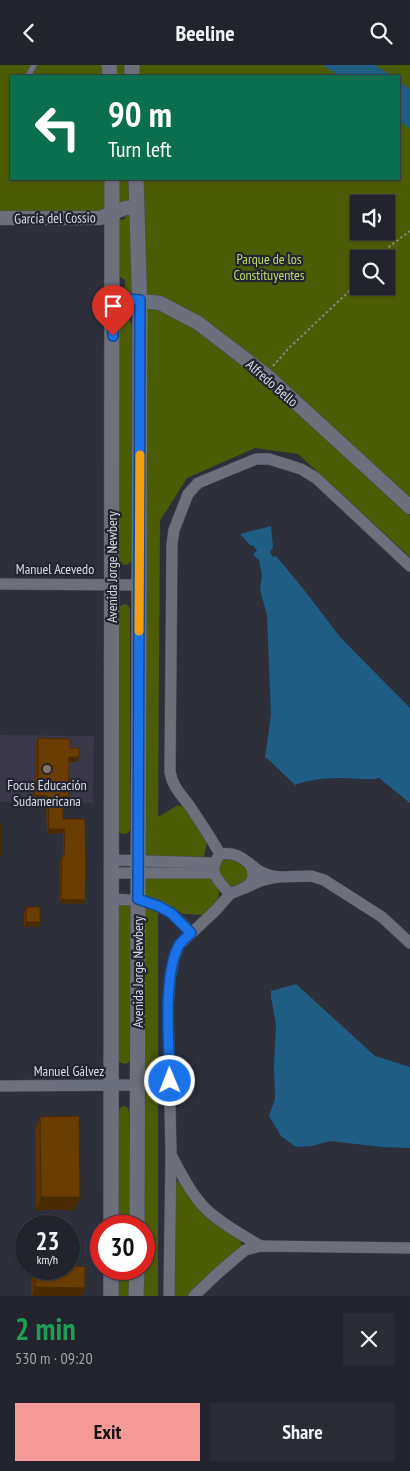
<!DOCTYPE html>
<html lang="en">
<head>
<meta charset="utf-8">
<style>
	body { margin:0; font-family:"PT Sans Narrow",sans-serif; background:#2a2b34; color:#f1f3f6; height:100vh; display:flex; flex-direction:column; font-size:19px; white-space:nowrap }
	* { box-sizing:border-box; margin:0 }
	p { font-size:16px; color:#a2a4a9 }
	.icon { flex:none; width:28px; height:28px; fill:none; stroke:currentColor; stroke-width:2; stroke-linecap:round; stroke-linejoin:round }
	.map { position:relative; height:1231px; overflow:hidden }
	.sheet { display:flex; flex-direction:column; background:#22232c; flex:1 }
	.sheet>* { flex:none }
	.banner { position:absolute; left:10px; top:10px; width:390px; height:105px; border-radius:0px; box-shadow:0 1px 4px #0004,0 0 0 1px #3f4048; background:#0b6e4f; color:#fff; overflow:hidden }
	.tools { position:absolute; left:350px; top:130px; display:grid; gap:10px }
	.tools a { display:grid; place-items:center; width:45px; height:45px; border-radius:0px; background:#22232c; box-shadow:0 1px 4px #0004,0 0 0 1px #3f4048; font-size:25px }
	.speed { position:absolute; left:15px; top:1150px; display:flex; gap:10px; font-size:25px; font-weight:700; text-align:center }
	.speed>* { display:grid; place-content:center; width:65px; height:65px; border-radius:50%; background:#22232c; box-shadow:0 1px 4px #0004,0 0 0 1px #3f4048; line-height:1 }
	.speed small { font-size:12px; font-weight:400 }
	.speed .limit { border:8px solid #d22; background:#fff; color:#111 }
	.pin { position:absolute; display:grid; place-items:center; width:42px; height:42px; color:#fff; margin:-51px -21px; border-radius:50% 50% 50% 0; rotate:-45deg; box-shadow:0 0 5px #0007 }
	.pin .icon { rotate:45deg }
	.me { position:absolute; width:55px; margin:-28px; rotate:359deg; stroke-linejoin:round; filter:drop-shadow(0 0 4px #0008) }
	.turn { display:flex; align-items:center; gap:18px; height:105px; padding:0 15px; font-size:22px }
	.turn .icon { width:65px; height:65px; stroke-width:2.5 }
	.turn b { display:block; font-size:35px; line-height:42px }
	.round { display:grid; place-items:center; flex:none; width:52px; height:52px; border-radius:0px; background:#2a2b34 }
	.head { display:flex; align-items:center; justify-content:space-between; height:85px; padding:0 15px }
	h1 { font-size:30px; font-weight:700; line-height:38px; color:#1e9e55 }
	.button { display:flex; gap:10px; margin-top:auto; padding:10px 15px }
	.button a { flex:1; height:58px; border-radius:0px; background:#f59b97; color:#111; font-size:20px; font-weight:700; line-height:58px; text-align:center }
	.button a+a { background:#2a2b34; color:#f1f3f6 }
	header { display:flex; justify-content:space-between; align-items:center; height:65px; padding:0 15px; background:#22232c; font-size:22px; font-weight:700 }
	.map>svg:first-child { display:block }
	.education { fill:#3a3849 }
	.green { fill:#4c5c04; fill-rule:evenodd }
	.water { fill:#1f5d85 }
	.lines { fill:none; stroke-linecap:round; stroke-linejoin:round }
	.service-casing { stroke:#484a54; stroke-width:7 }
	.minor-casing { stroke:#484a54; stroke-width:12 }
	.tertiary-casing { stroke:#484a54; stroke-width:15 }
	.secondary-casing { stroke:#484a54; stroke-width:16 }
	.path { stroke:#868791; stroke-width:2; stroke-dasharray:2.5 2.5; stroke-linecap:butt }
	.service { stroke:#6c6f7c; stroke-width:5.5 }
	.minor { stroke:#6c6f7c; stroke-width:11 }
	.tertiary { stroke:#6c6f7c; stroke-width:14 }
	.secondary { stroke:#6c6f7c; stroke-width:15 }
	.wall { fill:#5b3402 }
	.shaded-wall { fill:#4a2b01 }
	.building { fill:#6a3d02; stroke:#4a2b01 }
	.route-casing { stroke:#114b97; stroke-width:12 }
	.route { stroke:#1a73e8; stroke-width:9 }
	.slow { stroke:#f59e0b; stroke-width:9 }
	.education-dot { fill:#8d6e63; stroke:#232531; stroke-width:2 }
	.labels { text-anchor:middle; dominant-baseline:central; stroke-width:4.5; stroke-linejoin:round; paint-order:stroke }
	.street-label { font-size:14px; fill:#dadbe3; stroke:#232531 }
	.park-label { font-size:14px; fill:#bdd968; stroke:#232531 }
	.poi-label { font-size:14px; fill:#dadbe3; stroke:#232531 }
</style>
</head>
<body>
<header><svg class="icon" aria-label="back" viewBox="0 0 24 24"><path d="M15 5l-7 7 7 7"/></svg>Beeline<svg class="icon" aria-label="search" viewBox="0 0 24 24"><circle cx="10" cy="10" r="6"/><path d="M15 15l6 6"/></svg></header>
<div class="map">
<svg width="410" height="1231" viewBox="0 0 410 1231">
	<rect width="100%" height="100%" fill="#2d2f3b"/>
	<!-- education -->
	<polygon class="education" points="0,670 94,671 93,738 0,737"/>
	<!-- green -->
	<g class="green">
		<path d="M0 0H410V492L298 389 255 383 187 413 160 456 158 752 178 740 184 742 207 777 204 791 201 793H168V814L208 812C212 814 214 816 217 820 224 833 212 843 202 850L183 849 166 839 158 835V1231H136L144 1204 140 236 124 233 125 215 119 211V155L125 154V143L100 153H0ZM11 11H399V114H11ZM359 139H386V166H359ZM359 194H386V221H359Z"/>
		<polygon points="126,254 130,256 132,261 132,494 130,498 126,500 121,499 119,495 119,261 121,255"/>
		<polygon points="126,539 129,541 130,545 130,765 128,768 122,769 118,766 118,759 119,544 121,540"/>
		<polygon points="220,789 238,790 253,809 230,829 214,798"/>
		<polygon points="131,835 130,996 126,999 121,998 117,995 119,836"/>
		<polygon points="123,1041 127,1042 129,1047 129,1161 117,1161 118,1045"/>
		<polygon points="179,1115 239,1173 242,1181 199,1219 188,1231 172,1231 173,1121"/>
		<rect x="117" y="1204" width="12" height="27"/>
	</g>
	<!-- water -->
	<g class="water">
		<polygon points="323,0 375,0 392,11 339,11"/>
		<polygon points="399,16 410,24 410,64 399,56"/>
		<path d="M271 461 273 482 270 487 273 492 276 491 305 526 340 572 410 643V738L379 713C365 716 356 713 343 713 328 713 309 714 295 720L268 694 265 693 271 650 267 550 260 525 262 510 259 495 254 491V488L257 486 253 480 251 481 240 469Z"/>
		<polygon points="296,919 375,991 410,1002 410,1083 382,1082 330,1076 312,1081 296,1082 281,1071 269,1051 275,1034 274,1000 276,959 271,932 271,926"/>
	</g>
	<g class="lines">
		<!-- service casing -->
		<g class="service-casing">
			<polyline id="service" points="28,11 34,0"/>
		</g>
		<!-- minor casing -->
		<g class="minor-casing">
			<g id="minor">
				<polyline points="0,519 139,520"/>
				<path d="M220 789C211 773 201 758 191 743 182 730 172 722 170 706L172 479 174 465 188 429 198 418 256 394H269L301 404 316 413 410 501"/>
				<polyline points="112,795 214,798"/>
				<polyline points="112,808 213,808"/>
				<polyline points="278,812 311,811 324,815 382,852 410,878"/>
				<path d="M245 823 260 816 278 812C272 811 264 809 259 806 245 796 239 786 220 789 207 807 217 814 230 829 238 825 254 822 253 810 253 806 251 801 249 798"/>
				<path d="M112 834C133 835 154 835 171 848 178 854 185 861 191 868"/>
				<polyline points="0,1021 137,1020"/>
				<path d="M171 1090C182 1110 192 1131 208 1146 224 1160 243 1171 261 1181"/>
				<polyline points="169,1231 171,1089 168,942 170,913 174,893 179,880 216,845 230,829"/>
				<polyline points="194,1231 217,1209 245,1185 261,1181 410,1183"/>
			</g>
		</g>
		<!-- tertiary casing -->
		<g class="tertiary-casing">
			<g id="tertiary">
				<polyline points="0,153 100,153 125,143 137,142"/>
				<polyline points="113,233 160,238 198,258 266,310 410,442"/>
			</g>
		</g>
		<!-- secondary casing -->
		<g class="secondary-casing">
			<g id="secondary">
				<polyline points="109,0 110,11"/>
				<polyline points="132,0 132,11"/>
				<polyline points="136,114 140,249 137,1161"/>
				<polyline points="111,1161 112,114"/>
				<polyline points="111,1231 111,1204"/>
				<polyline points="136,1231 137,1204"/>
			</g>
		</g>
		<!-- path -->
		<g class="path">
			<polyline points="379,194 390,181 410,166"/>
			<polyline points="273,301 289,283 359,217"/>
		</g>
		<!-- service -->
		<use href="#service" class="service"/>
		<!-- minor -->
		<use href="#minor" class="minor"/>
		<!-- tertiary -->
		<use href="#tertiary" class="tertiary"/>
		<!-- secondary -->
		<use href="#secondary" class="secondary"/>
	</g>
	<!-- wall -->
	<g class="wall">
		<polygon points="38,673 70,683 77,697 69,697 68,736 63,736 63,754 83,839 59,838 60,796 62,791 63,791 63,768 47,769 46,736 34,735 34,715 35,711 36,711 36,678"/>
		<polygon points="26,842 40,857 38,862 24,862 24,847"/>
		<polygon points="40,1052 75,1145 36,1145 35,1065"/>
		<polygon points="76,1201 82,1231 31,1231 31,1215 35,1206 53,1206 53,1204 69,1204"/>
	</g>
	<!-- shaded-wall -->
	<g class="shaded-wall">
		<polygon points="69,692 79,692 77,697 68,697"/>
		<polygon points="35,730 48,731 46,736 34,735"/>
		<polygon points="63,731 69,732 68,736 61,736"/>
		<polygon points="49,764 65,764 63,768 47,769"/>
		<polygon points="61,834 85,835 83,839 59,838"/>
		<polygon points="26,857 40,857 38,862 24,862"/>
		<polygon points="41,1132 80,1132 75,1145 36,1145"/>
		<polygon points="35,1222 85,1223 82,1231 32,1231"/>
	</g>
	<!-- building -->
	<g class="building">
		<polygon points="38,673 70,674 70,683 79,683 79,692 69,692 69,732 63,731 63,754 85,754 86,804 85,835 61,834 62,791 64,791 65,764 49,764 48,731 35,730 35,711 38,711"/>
		<rect x="0" y="758" width="1" height="33"/>
		<rect x="26" y="842" width="14" height="15"/>
		<polygon points="79,1051 80,1132 41,1132 40,1052"/>
		<polygon points="69,1168 76,1168 76,1201 85,1202 85,1223 35,1222 35,1206 56,1206 56,1204 69,1204"/>
	</g>
	<g class="lines">
		<!-- route casing -->
		<g class="route-casing">
			<path id="route" d="M113 271V233L140 235 138 834 158 841 171 848 191 868C187 872 181 876 178 882 163 912 169 980 170 1016"/>
		</g>
		<!-- route -->
		<use href="#route" class="route"/>
		<!-- slow -->
		<polyline class="slow" points="139,566 140,390"/>
	</g>
	<!-- markers -->
	<circle class="education-dot" cx="47" cy="704" r="5"/>
	<g class="labels">
		<!-- street labels -->
		<g class="street-label">
			<text transform="translate(55 153) rotate(-1)">García del Cossio</text>
			<text transform="translate(272 318) rotate(41)">Alfredo Bello</text>
			<text transform="translate(112 502) rotate(-90)">Avenida Jorge Newbery</text>
			<text x="55" y="504">Manuel Acevedo</text>
			<text transform="translate(138 907) rotate(-90)">Avenida Jorge Newbery</text>
			<text x="69" y="1006">Manuel Gálvez</text>
		</g>
		<!-- park labels -->
		<g class="park-label">
			<text x="269" y="194">Parque de los<tspan x="269" dy="16">Constituyentes</tspan></text>
		</g>
		<!-- poi labels -->
		<g class="poi-label">
			<text x="47" y="720">Focus Educación<tspan x="47" dy="16">Sudamericana</tspan></text>
		</g>
	</g>
</svg>
<div class="tools">
<a><svg class="icon" aria-label="sound" viewBox="0 0 24 24"><path d="M4 9h4l5-4v14l-5-4H4zM17 9q2 3 0 6"/></svg></a>
<a><svg class="icon" aria-label="search" viewBox="0 0 24 24"><circle cx="10" cy="10" r="6"/><path d="M15 15l6 6"/></svg></a>
</div>
<div class="speed"><div>23<small>km/h</small></div><div class="limit">30</div></div>
<div class="pin" style="left:113px;top:271px;background:#d93025"><svg class="icon" aria-label="arrive" viewBox="0 0 24 24"><path d="M6 21V4h12l-3 4 3 4H6"/></svg></div>
<svg class="me" style="left:170px;top:1016px" viewBox="-20 -20 40 40"><circle r="17" fill="#1a73e8" stroke="#fff" stroke-width="3"/><path d="M0-11L8 9 0 5-8 9z" fill="#fff"/></svg>
<div class="banner">
<div class="turn"><svg class="icon" aria-label="left" viewBox="0 0 24 24"><path d="M17 20v-9H6M10 6l-5 5 5 5"/></svg><div><b>90 m</b>Turn left</div></div>
</div>
</div>
<section class="sheet">
<div class="head"><div><h1>2 min</h1><p>530 m · 09:20</p></div><a class="round"><svg class="icon" aria-label="close" viewBox="0 0 24 24"><path d="M6 6l12 12M18 6L6 18"/></svg></a></div>
<div class="button"><a>Exit</a><a>Share</a></div>
</section>
</body>
</html>
